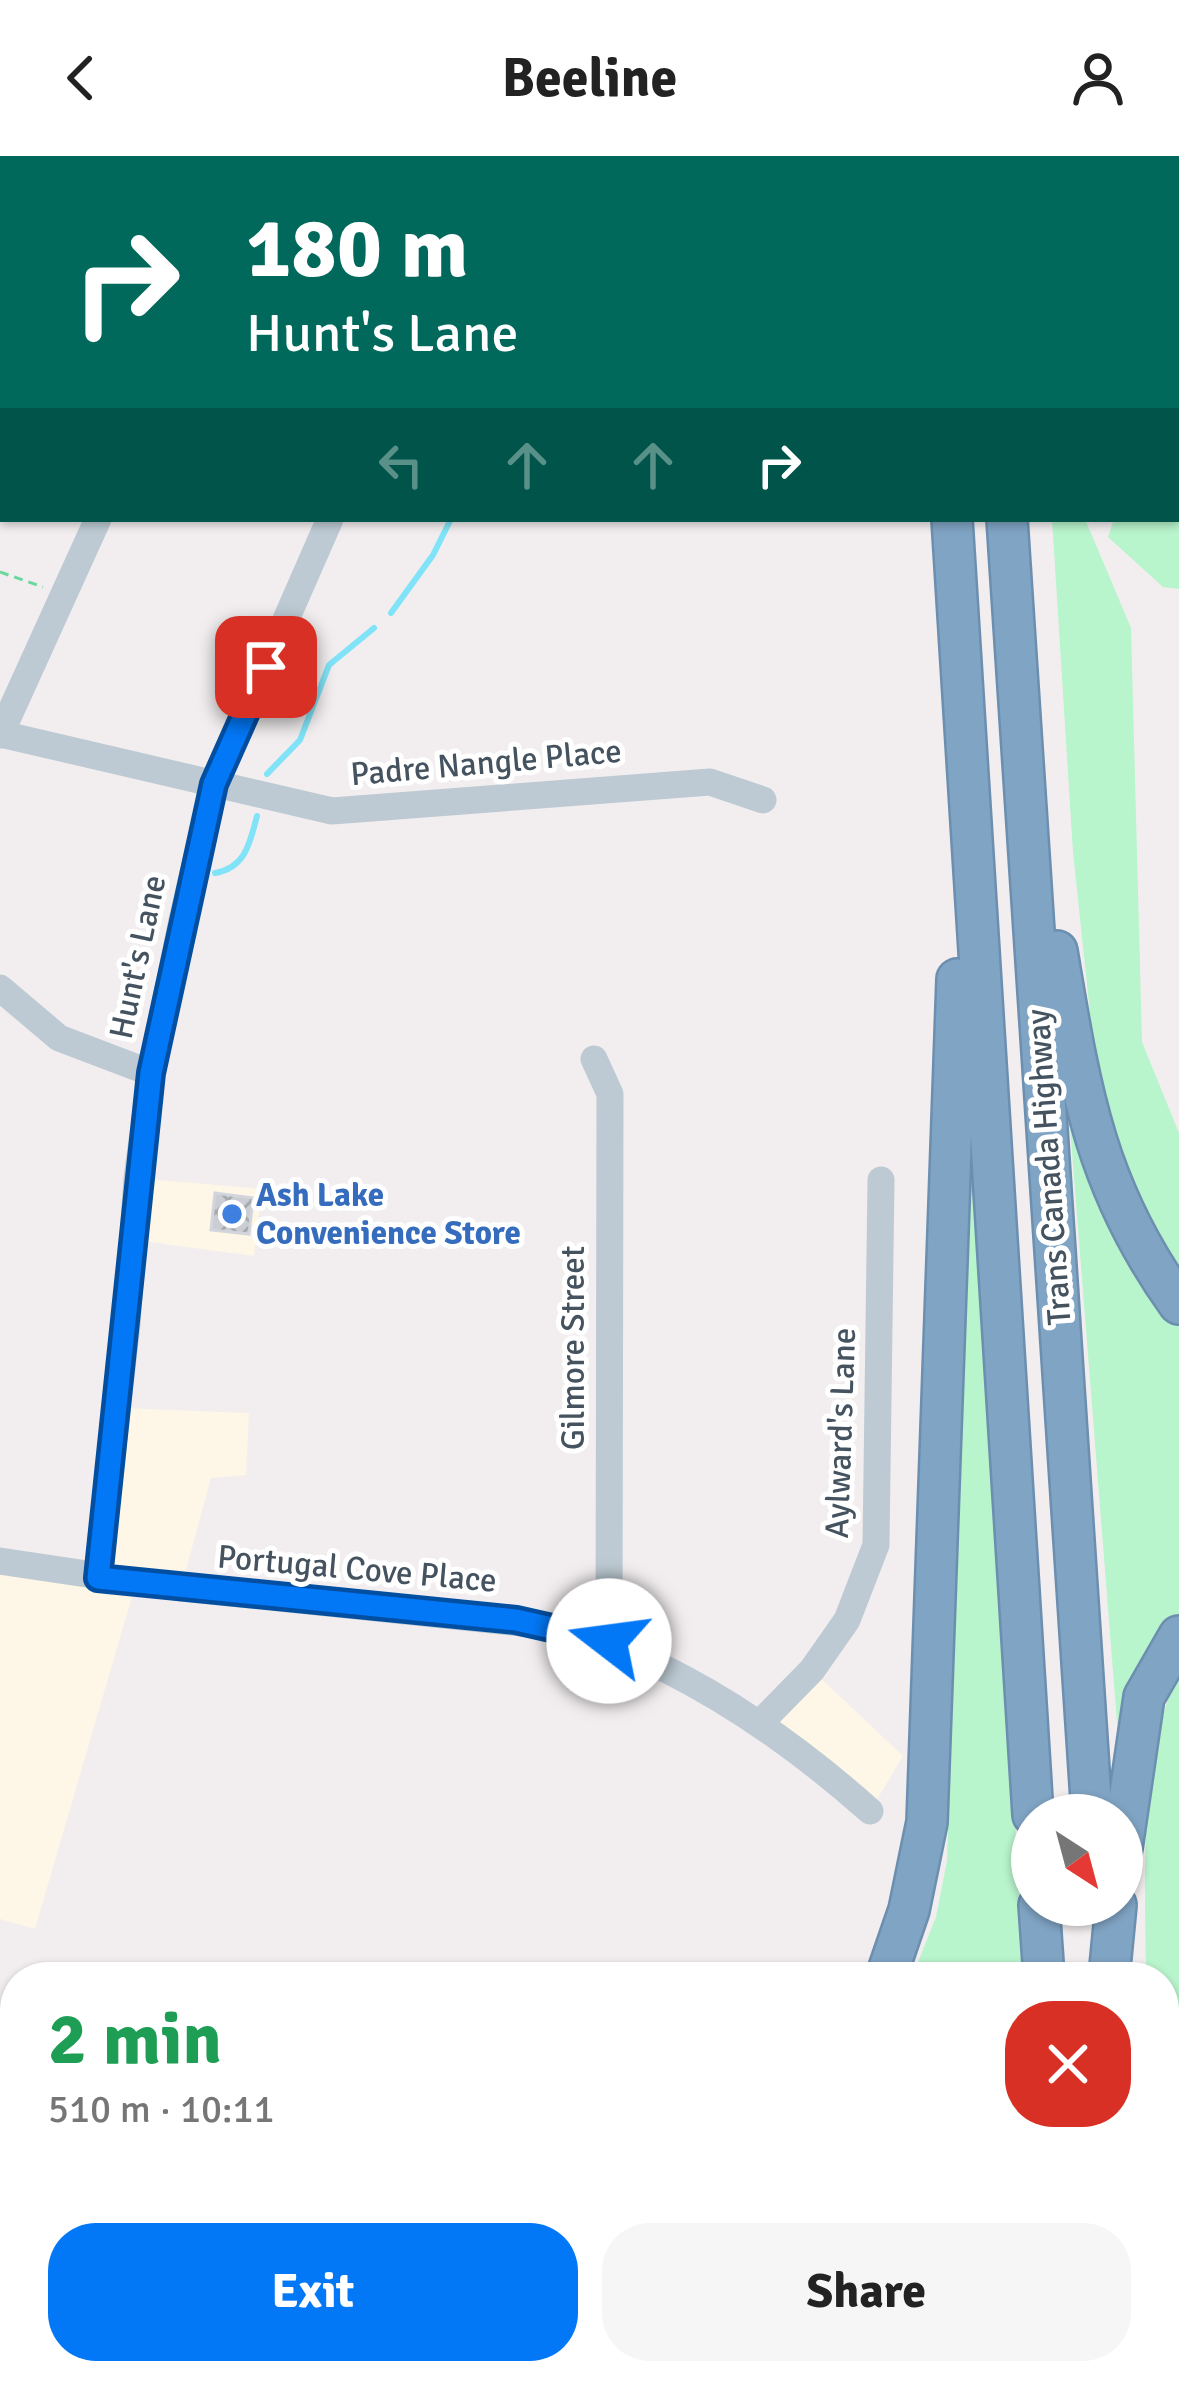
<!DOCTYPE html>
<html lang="en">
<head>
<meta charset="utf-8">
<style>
	body { margin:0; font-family:Signika,sans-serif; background:#f6f6f6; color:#222; height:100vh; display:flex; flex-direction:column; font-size:45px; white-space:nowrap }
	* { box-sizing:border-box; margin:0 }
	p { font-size:39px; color:#767676 }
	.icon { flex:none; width:66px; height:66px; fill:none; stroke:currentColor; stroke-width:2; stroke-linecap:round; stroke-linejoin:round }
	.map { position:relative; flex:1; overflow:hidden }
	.drawer { position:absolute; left:0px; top:1806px; width:1179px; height:423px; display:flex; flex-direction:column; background:#fff; border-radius:48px 48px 0 0; box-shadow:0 3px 9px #0004 }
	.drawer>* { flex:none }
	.banner { position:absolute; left:0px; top:0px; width:1179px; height:366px; box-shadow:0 3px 9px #0004; background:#00695c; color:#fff; overflow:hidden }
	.needle { width:78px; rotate:144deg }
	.tools { position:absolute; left:1011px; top:1638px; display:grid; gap:24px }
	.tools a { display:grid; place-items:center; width:132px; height:132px; border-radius:50%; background:#fff; box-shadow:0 3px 9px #0004; font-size:60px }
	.pin { position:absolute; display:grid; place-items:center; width:102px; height:102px; color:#fff; margin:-51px; border-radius:24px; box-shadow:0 6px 18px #0006 }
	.me { position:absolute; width:132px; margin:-66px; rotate:285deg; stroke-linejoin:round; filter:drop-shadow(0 0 9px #0008) }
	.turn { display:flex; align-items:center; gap:42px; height:252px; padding:0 48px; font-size:54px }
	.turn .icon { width:156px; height:156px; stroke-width:2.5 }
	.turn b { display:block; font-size:84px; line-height:102px }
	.lanes { display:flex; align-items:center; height:114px; padding:0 48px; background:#0003; justify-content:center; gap:60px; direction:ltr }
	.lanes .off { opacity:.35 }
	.round { display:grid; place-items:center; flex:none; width:126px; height:126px; border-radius:48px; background:#f6f6f6 }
	.summary { display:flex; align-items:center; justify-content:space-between; height:204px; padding:0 48px }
	h1 { font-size:72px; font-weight:700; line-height:90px; color:#1e9e55 }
	.action { display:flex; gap:24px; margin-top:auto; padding:24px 48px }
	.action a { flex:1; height:138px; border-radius:48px; background:#0378f7; color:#fff; font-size:48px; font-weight:700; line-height:138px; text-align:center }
	.action a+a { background:#f6f6f6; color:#222 }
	header { display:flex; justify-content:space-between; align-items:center; height:156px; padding:0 48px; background:#fff; font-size:54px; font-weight:700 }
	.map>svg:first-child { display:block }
	.commercial { fill:#fef6e6 }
	.grass { fill:#b8f4cc }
	.forest { fill:url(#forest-firs) }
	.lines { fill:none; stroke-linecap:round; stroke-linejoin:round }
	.stream { stroke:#80e3f7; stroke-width:6 }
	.building { fill:url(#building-cross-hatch); stroke:#d2d5db; stroke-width:3 }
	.highway-casing { stroke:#6c8fb0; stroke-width:44 }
	.path { stroke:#6cd79d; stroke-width:3; stroke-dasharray:9 6; stroke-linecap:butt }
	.minor { stroke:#bdcad3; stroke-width:27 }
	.major { stroke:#abc0d1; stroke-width:33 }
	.highway { stroke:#80a4c4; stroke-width:39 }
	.route-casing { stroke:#024ea1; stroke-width:30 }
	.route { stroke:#0378f7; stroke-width:21 }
	.shop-dot { fill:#3f7fe0; stroke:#fff; stroke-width:4.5 }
	.labels { text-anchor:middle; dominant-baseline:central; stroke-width:10; stroke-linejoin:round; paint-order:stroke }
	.street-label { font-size:33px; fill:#44535f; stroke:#fff }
	.shop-label { font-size:33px; font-weight:bold; fill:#366cbe; stroke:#fff; text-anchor:start }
</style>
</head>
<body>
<header><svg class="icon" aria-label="back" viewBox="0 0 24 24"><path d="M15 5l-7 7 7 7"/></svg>Beeline<svg class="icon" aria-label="person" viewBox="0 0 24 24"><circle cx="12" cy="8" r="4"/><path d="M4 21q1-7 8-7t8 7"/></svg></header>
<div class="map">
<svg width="1179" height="2227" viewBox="0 0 1179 2227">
	<defs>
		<pattern id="forest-firs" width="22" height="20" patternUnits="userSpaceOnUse" patternTransform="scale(3)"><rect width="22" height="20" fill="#b8f4cc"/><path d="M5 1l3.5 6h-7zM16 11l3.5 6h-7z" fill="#9fd3b2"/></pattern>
		<pattern id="building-cross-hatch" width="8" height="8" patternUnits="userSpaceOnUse" patternTransform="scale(3)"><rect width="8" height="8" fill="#caced4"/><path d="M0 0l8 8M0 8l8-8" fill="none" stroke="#a6aaaf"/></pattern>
	</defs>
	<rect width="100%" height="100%" fill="#f2eeef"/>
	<!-- commercial -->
	<g class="commercial">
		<polygon points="137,1022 262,1033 254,1100 134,1084"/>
		<polygon points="118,1252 249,1257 246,1319 211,1322 181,1432 136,1427 35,1773 0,1763 0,1405 98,1422"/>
		<polygon points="812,1514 903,1600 870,1655 760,1567"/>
	</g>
	<!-- grass -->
	<g class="grass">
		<polygon points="1179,163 1179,433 1163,431 1108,381 1114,363 1176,363"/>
		<polygon points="1052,363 1085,363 1131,472 1142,886 1179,977 1179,1111 1150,1070 1118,996 1092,876 1073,696"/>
		<polygon points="979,957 1023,1821 912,1821 936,1761 947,1705 970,1007"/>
		<polygon points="1069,958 1093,1027 1179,1162 1179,1463 1120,1604"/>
		<path d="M1179 1513V1919L1164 1923V1821H1146C1145 1715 1138 1612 1179 1513Z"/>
		<polygon points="1179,2014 1179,2227 1159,2227 1158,2214 1164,2214 1164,2019"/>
		<polygon points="485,2214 594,2214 586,2227 484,2227"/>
		<polygon points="852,2214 1040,2214 1040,2227 836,2227"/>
	</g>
	<!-- forest -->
	<g class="forest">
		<polygon points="0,2004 15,2010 15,2214 31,2214 18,2227 0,2227"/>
		<polygon points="89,2214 298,2214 308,2227 72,2227"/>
		<polygon points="660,2214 852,2214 855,2217 836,2227 656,2227"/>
	</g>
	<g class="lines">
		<!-- stream -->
		<g class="stream">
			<polyline points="449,3 451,0"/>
			<polyline points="391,457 433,399 451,363"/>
			<polyline points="267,618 300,584 329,509 374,472"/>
			<path d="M215 717C246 712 250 686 257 660"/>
		</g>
	</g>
	<!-- building -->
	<polygon class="building" points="215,1037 253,1042 249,1078 211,1074"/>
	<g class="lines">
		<!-- highway casing -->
		<g class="highway-casing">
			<g id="highway">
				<polyline points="931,0 931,3"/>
				<polyline points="983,0 983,3"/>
				<polyline points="952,363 1033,1659"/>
				<polyline points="1007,363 1092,1659"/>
				<path d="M1057 795C1080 933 1095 1032 1179 1148"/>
				<polyline points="1122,1692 1144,1541 1179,1480"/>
				<polyline points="1039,1749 1044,1821"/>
				<polyline points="886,1821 909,1754 927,1666 957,823"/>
				<polyline points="1109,1821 1116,1749"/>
				<polyline points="7,1943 15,1947"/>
				<polyline points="387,2214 395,2227"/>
				<polyline points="1133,2214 1133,2227"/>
				<polyline points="457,2227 458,2214"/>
				<polyline points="609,2227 618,2214"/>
				<polyline points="1051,2227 1052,2214"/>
			</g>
		</g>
		<!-- path -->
		<polyline class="path" points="0,416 43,431"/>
		<!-- minor -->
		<g class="minor">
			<polyline points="21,3 23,0"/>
			<polyline points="349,3 351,0"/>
			<polyline points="545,3 546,0"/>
			<polyline points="746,3 746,0"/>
			<polyline points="0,50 3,43"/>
			<polyline points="1,578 332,655 710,626 763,644"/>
			<polyline points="0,579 98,363"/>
			<polyline points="0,832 59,882 151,917"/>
			<polyline points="594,903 610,938 609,1485"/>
			<path d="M0 1405 181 1432 560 1471C677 1506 780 1575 870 1655"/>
			<polyline points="98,1422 127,1168 137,1022 151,917 182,764 214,628 330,363"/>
			<polyline points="760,1567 812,1514 847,1464 876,1389 881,1024"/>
		</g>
		<!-- major -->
		<g class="major">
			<polyline points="1164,1953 1179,1949"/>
			<polyline points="1164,1994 1179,1990"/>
		</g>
		<!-- highway -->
		<use href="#highway" class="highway"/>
	</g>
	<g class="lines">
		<!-- route casing -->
		<g class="route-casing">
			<polyline id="route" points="266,511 214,628 151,917 98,1422 516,1464 609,1485"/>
		</g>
		<!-- route -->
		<use href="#route" class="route"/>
	</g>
	<!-- markers -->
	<circle class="shop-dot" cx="232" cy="1058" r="12"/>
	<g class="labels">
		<!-- street labels -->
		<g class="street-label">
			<text transform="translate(486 607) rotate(-5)">Padre Nangle Place</text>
			<text transform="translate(138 801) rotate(-78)">Hunt's Lane</text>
			<text transform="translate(1049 1011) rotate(-94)">Trans Canada Highway</text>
			<text transform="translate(573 1192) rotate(-90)">Gilmore Street</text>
			<text transform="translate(841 1277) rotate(-88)">Aylward's Lane</text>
			<text transform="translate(357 1413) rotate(5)">Portugal Cove Place</text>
		</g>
		<!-- shop labels -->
		<g class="shop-label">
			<text x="256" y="1039">Ash Lake<tspan x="256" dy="38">Convenience Store</tspan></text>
		</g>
	</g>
</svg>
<div class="tools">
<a><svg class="needle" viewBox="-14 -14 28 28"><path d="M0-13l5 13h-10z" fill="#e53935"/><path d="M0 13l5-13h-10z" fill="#767676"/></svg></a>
</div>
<div class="pin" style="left:266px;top:511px;background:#d93025"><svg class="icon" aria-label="arrive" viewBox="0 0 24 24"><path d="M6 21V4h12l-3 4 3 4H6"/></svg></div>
<svg class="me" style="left:609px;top:1485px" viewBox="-20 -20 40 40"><circle r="19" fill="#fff"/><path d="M0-13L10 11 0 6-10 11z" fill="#0378f7"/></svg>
<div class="banner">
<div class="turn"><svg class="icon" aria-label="right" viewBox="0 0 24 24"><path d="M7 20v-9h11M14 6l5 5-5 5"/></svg><div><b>180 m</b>Hunt's Lane</div></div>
<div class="lanes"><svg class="icon off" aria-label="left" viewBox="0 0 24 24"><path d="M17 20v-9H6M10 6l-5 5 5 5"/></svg><svg class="icon off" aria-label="ahead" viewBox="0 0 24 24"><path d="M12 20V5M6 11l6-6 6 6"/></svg><svg class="icon off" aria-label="ahead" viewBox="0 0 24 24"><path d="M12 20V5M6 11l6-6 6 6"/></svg><svg class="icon" aria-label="right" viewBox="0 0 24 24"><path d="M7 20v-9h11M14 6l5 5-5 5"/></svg></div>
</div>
<section class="drawer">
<div class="summary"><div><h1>2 min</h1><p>510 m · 10:11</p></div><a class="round" style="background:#d93025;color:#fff"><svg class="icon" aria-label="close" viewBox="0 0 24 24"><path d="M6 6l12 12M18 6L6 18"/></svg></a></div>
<div class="action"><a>Exit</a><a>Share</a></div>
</section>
</div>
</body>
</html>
